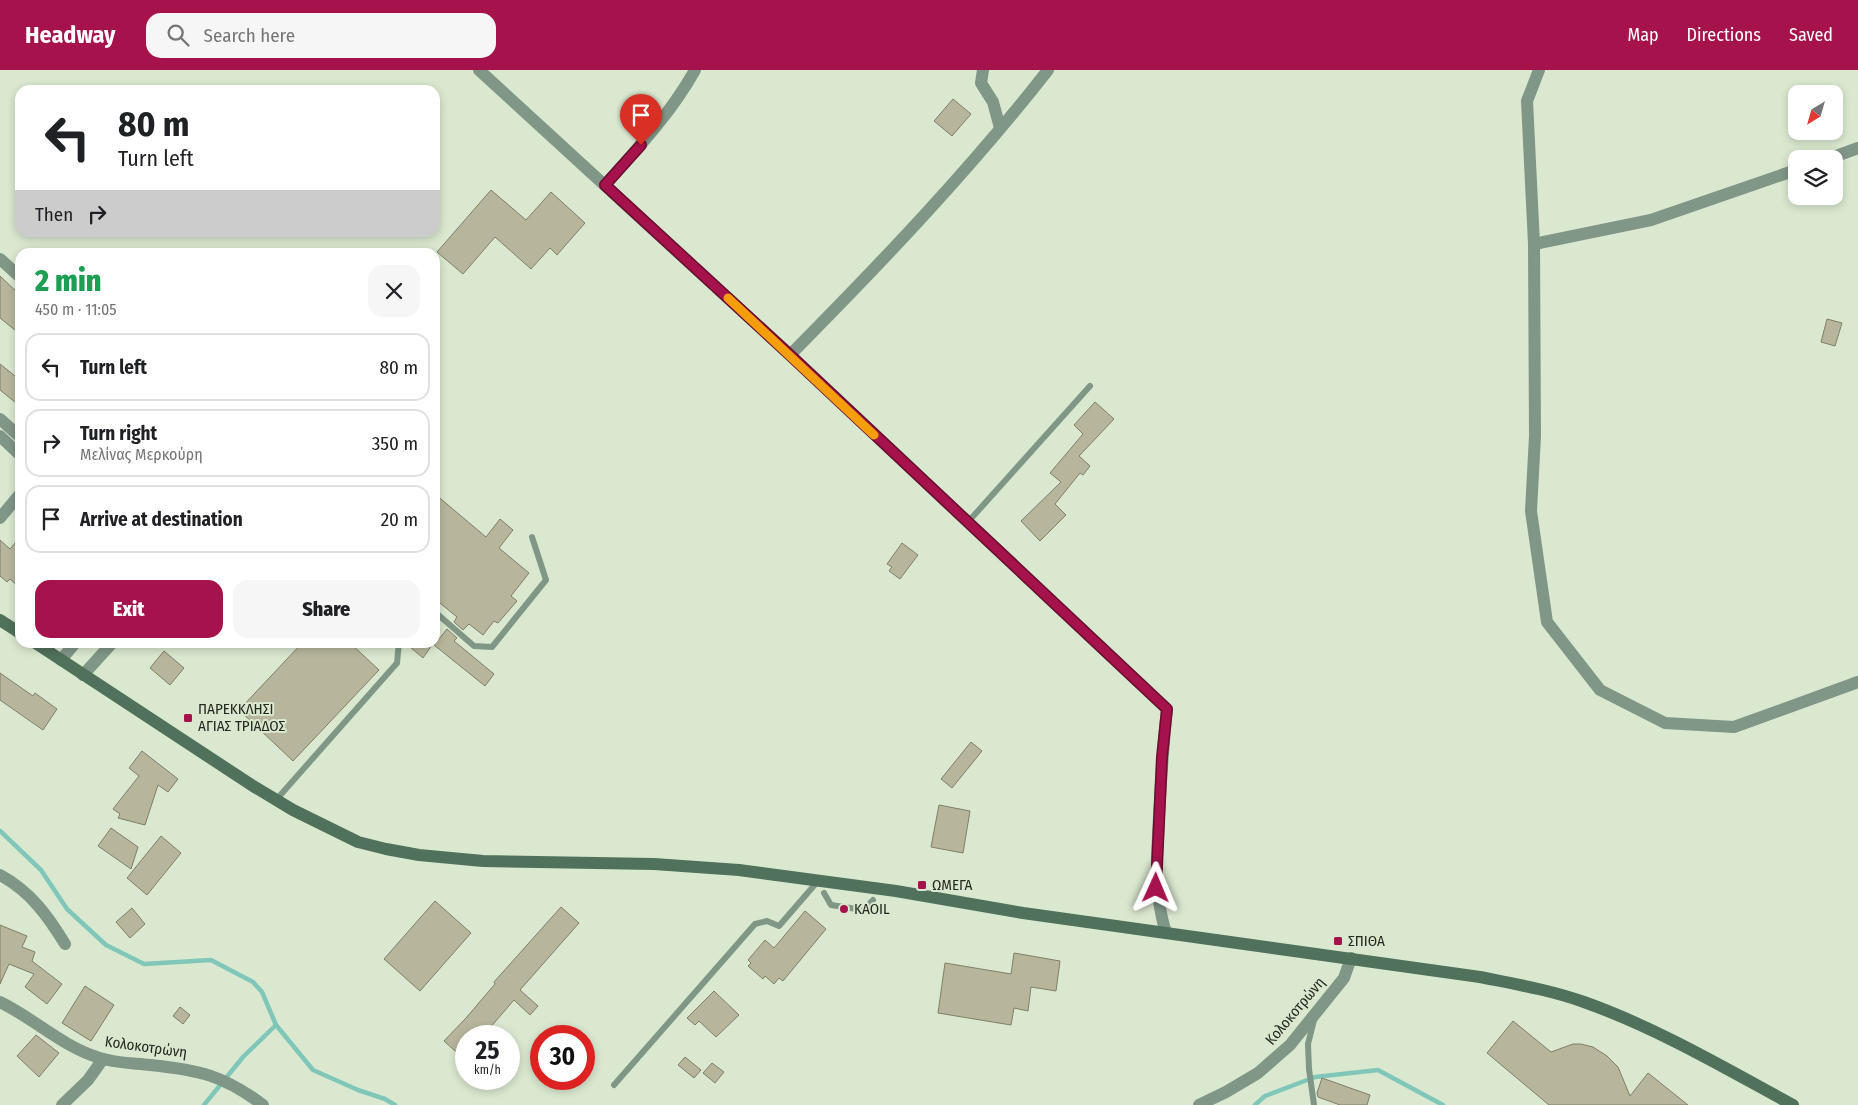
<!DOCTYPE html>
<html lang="en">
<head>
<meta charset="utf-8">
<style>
	body { margin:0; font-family:"Fira Sans Condensed",sans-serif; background:#f6f6f6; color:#202124; height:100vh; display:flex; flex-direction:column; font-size:19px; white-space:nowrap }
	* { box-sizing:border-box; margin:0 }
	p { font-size:16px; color:#757577 }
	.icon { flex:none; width:28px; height:28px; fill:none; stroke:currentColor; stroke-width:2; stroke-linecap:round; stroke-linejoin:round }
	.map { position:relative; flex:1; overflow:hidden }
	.panel { position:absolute; left:15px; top:178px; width:425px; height:400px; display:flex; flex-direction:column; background:#fff; border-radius:15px; box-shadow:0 2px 8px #0003 }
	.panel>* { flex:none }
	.hud { position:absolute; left:15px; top:15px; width:425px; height:152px; border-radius:15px; box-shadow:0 2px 8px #0003; background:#fff; color:#202124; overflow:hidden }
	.needle { width:32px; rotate:217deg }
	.tools { position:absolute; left:1788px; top:15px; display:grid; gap:10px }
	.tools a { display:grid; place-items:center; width:55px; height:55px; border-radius:10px; background:#fff; box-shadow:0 2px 8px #0003; font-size:25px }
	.speed { position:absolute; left:455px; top:955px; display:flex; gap:10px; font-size:25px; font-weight:700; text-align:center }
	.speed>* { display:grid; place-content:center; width:65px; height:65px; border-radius:50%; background:#fff; box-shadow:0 2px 8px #0003; line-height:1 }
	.speed small { font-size:12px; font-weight:400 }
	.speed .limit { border:8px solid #d22; background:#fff; color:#111 }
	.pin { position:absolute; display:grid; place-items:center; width:42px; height:42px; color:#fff; margin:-51px -21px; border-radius:50% 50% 50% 0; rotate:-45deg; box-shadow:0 0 5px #0007 }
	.pin .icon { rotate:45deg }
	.me { position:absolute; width:55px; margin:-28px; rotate:1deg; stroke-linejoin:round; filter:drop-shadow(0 0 4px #0008) }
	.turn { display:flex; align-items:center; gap:18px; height:105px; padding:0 20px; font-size:22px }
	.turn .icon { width:65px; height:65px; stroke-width:2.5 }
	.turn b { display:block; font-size:35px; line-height:42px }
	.then { display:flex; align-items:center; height:48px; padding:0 20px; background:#0003; gap:10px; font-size:19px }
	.round { display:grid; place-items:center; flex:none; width:52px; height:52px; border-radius:15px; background:#f6f6f6 }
	.headline { display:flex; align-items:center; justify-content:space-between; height:85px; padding:0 20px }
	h1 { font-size:30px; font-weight:800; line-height:38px; color:#1e9e55 }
	.primary-button { display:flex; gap:10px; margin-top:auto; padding:10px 20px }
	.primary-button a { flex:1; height:58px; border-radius:15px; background:#a6124c; color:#fff; font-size:20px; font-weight:800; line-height:58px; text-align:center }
	.primary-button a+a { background:#f6f6f6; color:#202124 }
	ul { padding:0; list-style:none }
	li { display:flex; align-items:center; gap:15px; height:68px; margin:0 10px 8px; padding:0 10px; border:2px solid #e0e0e0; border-radius:15px }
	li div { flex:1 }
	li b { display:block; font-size:19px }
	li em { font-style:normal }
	header { display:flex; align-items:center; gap:30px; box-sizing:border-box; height:70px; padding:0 25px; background:#a6124c; color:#fff }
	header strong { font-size:24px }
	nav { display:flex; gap:28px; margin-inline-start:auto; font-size:18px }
	.search { width:350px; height:45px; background:#f6f6f6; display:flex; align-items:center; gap:12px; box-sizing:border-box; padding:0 18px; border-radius:15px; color:#757577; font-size:19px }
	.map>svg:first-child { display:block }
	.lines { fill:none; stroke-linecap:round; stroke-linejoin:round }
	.stream { stroke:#80c7b9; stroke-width:4.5 }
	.building { fill:#b7b69c; stroke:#807f66 }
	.lane { stroke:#809687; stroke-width:6 }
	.street { stroke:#809687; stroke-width:12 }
	.secondary { stroke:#50715b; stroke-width:12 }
	.route-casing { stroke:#6c0c31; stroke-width:12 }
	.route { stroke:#a6124c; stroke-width:9 }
	.slow { stroke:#f59e0b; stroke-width:9 }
	.poi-dot { fill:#a6124c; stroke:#dae8cf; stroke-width:2 }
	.labels { text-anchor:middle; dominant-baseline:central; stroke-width:4; stroke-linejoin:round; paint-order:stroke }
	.poi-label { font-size:15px; fill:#252a20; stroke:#dae8cf; text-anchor:start }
	.street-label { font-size:15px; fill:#252a20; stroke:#dae8cf }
</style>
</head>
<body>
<header>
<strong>Headway</strong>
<div class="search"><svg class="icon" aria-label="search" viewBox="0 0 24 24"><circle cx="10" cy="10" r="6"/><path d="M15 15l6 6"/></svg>Search here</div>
<nav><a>Map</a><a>Directions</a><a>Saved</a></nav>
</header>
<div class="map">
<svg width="1858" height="1035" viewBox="0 0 1858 1035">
	<rect width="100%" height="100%" fill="#dae8cf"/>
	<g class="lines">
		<!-- stream -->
		<g class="stream">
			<polyline points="0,761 41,800 67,839 106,875 144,894 211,890 253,912 262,922 276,955 313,1000 358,1020 385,1029 395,1035"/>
			<polyline points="204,1035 243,987 276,955"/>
			<polyline points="1255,1035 1265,1026 1315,1007 1378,1000 1443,1035"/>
		</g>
	</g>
	<!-- building -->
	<g class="building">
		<polygon points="953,29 971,44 952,66 934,51"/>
		<polygon points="491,120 526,150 551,122 585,153 557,185 550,178 531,199 495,167 463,204 437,182"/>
		<polygon points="0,206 20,225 20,264 0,248"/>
		<polygon points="1827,249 1842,253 1835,276 1821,272"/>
		<polygon points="0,294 20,310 20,336 0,320"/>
		<polygon points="1095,332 1114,349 1079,386 1090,396 1083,405 1080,403 1055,434 1066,445 1040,471 1021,451 1061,412 1050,403 1083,364 1074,355"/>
		<polygon points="435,424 486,467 500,449 513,460 499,478 529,503 511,526 517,531 498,553 494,551 483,565 469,554 463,560 454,552 457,547 435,529"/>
		<polygon points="20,467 20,518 10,509 7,512 0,506 0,470 10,479"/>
		<polygon points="902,473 918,485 900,509 889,501 892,497 887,494"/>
		<polygon points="447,559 457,568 454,571 494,604 485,616 434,575"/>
		<polygon points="303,572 349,572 379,600 293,691 239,640"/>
		<polygon points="404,572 434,572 423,588"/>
		<polygon points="164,581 184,598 170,615 150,598"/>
		<polygon points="0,603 33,626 35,623 57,639 43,660 0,630"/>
		<polygon points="971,672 982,681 952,718 941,709"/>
		<polygon points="142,681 178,709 168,722 158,715 145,755 118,748 120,744 113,739 139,706 129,698"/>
		<polygon points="939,735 970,741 963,783 931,777"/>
		<polygon points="111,758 138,777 131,799 98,776"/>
		<polygon points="161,766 181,783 147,825 127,808"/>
		<polygon points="435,831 471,863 420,921 384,889"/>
		<polygon points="561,837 579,853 520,920 538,936 530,945 514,930 483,966 466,966 466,991 444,971 466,948 495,914 494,912"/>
		<polygon points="132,838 145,854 130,868 116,852"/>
		<polygon points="805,841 826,859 783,911 779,908 774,914 765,906 763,909 748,896 751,893 748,890 765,870 774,878"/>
		<polygon points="0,855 27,866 22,877 35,882 32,891 62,914 47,934 25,917 34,904 9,894 0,914"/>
		<polygon points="1014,883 1060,891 1056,921 1031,917 1028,941 1014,938 1011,955 938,943 945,893 1011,904"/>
		<polygon points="85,916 114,935 91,971 62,953"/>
		<polygon points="714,921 739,945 716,967 699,951 695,955 687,948"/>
		<polygon points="180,937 190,945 183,954 173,946"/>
		<polygon points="1513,951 1551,982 1573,974 1581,974 1593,977 1607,986 1618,997 1630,1026 1648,1003 1688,1035 1549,1035 1487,983"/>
		<polygon points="36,965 59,983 39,1007 17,986"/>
		<polygon points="685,987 701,1000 694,1008 678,995"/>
		<polygon points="712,993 724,1002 715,1013 703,1003"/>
		<polygon points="1322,1008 1370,1025 1367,1035 1340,1035 1318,1027 1317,1023"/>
	</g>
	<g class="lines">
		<!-- lane -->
		<g class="lane">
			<polyline points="968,452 1090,316"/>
			<polyline points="435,542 474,576 492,577 546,510 532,467"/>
			<polyline points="276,730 397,593 399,572"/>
			<polyline points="824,823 831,835 863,840 873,830"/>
			<polyline points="1314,950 1308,974 1309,999 1314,1035"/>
			<polyline points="614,1015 755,854 767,851 779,856 818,811"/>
		</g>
		<!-- street -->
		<g class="street">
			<path d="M479 0 790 285 1167 639C1163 675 1161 710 1159 746 1157 790 1153 820 1166 863"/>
			<polyline points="983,0 981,13 993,32 1000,58"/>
			<polyline points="1539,0 1527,31 1534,174 1535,366 1531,441 1547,552 1600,620 1665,653 1734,657 1858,612"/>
			<polyline points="1828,89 1858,78"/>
			<path d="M605 115C638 78 671 43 695 0"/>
			<polyline points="1534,174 1651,150 1796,100"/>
			<polyline points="0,189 20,207"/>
			<path d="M790 285C880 194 969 101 1048 0"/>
			<polyline points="0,349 20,367"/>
			<polyline points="0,366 20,385"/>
			<polyline points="0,448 20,424"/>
			<polyline points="61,590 76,572"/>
			<polyline points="83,605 113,572"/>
			<path d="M0 805C30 821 48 846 65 874"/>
			<path d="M0 932C33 948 62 976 97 987 113 993 132 993 150 995 199 1000 223 1005 263 1035"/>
			<polyline points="62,1035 88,1010 103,989"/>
			<polyline points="1199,1035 1226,1022 1258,1003 1290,975 1344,908 1351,888"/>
		</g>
		<!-- secondary -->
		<g class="secondary">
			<polyline points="0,550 20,563"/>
			<path d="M34 572 253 716 293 740 358 772 386 779 419 785 483 791 654 794 739 800 896 821 1023 843 1480 907C1515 914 1550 920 1584 932 1657 958 1725 998 1793 1035"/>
		</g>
	</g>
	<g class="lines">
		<!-- route casing -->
		<g class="route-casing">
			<polyline id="route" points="641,75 605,115 790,285 1167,639 1162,687 1156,818"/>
		</g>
		<!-- route -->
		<use href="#route" class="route"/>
		<!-- slow -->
		<polyline class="slow" points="728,228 874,365"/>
	</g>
	<!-- markers -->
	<g class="poi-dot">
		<rect x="183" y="643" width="10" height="10" rx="2.5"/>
		<rect x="917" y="810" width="10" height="10" rx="2.5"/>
		<circle cx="844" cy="839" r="5"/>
		<rect x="1333" y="866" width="10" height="10" rx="2.5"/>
	</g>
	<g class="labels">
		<!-- poi labels -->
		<g class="poi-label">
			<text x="198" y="639">ΠΑΡΕΚΚΛΗΣΙ<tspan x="198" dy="17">ΑΓΙΑΣ ΤΡΙΑΔΟΣ</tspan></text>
			<text x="932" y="815">ΩΜΕΓΑ</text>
			<text x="854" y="839">KAOIL</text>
			<text x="1348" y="871">ΣΠΙΘΑ</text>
		</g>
		<!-- street labels -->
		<g class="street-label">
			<text transform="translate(1295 941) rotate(-50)">Κολοκοτρώνη</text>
			<text transform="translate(146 977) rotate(8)">Κολοκοτρώνη</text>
		</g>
	</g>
</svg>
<div class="tools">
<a><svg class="needle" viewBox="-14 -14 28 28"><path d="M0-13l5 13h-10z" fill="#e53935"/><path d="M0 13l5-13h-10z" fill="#757577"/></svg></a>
<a><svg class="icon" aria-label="layers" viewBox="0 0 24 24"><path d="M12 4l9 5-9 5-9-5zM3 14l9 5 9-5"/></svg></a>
</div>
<div class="speed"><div>25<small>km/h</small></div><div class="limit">30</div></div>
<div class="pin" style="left:641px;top:75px;background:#d93025"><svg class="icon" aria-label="arrive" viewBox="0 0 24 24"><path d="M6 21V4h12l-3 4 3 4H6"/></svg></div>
<svg class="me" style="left:1156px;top:818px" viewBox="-20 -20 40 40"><path d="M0-17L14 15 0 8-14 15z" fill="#a6124c" stroke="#fff" stroke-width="4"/></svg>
<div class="hud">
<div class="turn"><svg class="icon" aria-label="left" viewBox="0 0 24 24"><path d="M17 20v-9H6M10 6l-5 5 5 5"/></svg><div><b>80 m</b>Turn left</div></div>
<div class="then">Then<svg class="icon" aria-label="right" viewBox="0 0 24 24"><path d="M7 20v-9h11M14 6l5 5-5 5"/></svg></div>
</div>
<section class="panel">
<div class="headline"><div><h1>2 min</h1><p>450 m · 11:05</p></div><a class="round"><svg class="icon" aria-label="close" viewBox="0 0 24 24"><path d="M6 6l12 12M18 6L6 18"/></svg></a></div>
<ul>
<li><svg class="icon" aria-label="left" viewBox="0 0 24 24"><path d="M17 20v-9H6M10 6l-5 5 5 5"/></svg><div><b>Turn left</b></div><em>80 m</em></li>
<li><svg class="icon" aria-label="right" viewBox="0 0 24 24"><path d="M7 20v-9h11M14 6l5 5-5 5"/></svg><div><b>Turn right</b><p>Μελίνας Μερκούρη</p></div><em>350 m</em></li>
<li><svg class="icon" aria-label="arrive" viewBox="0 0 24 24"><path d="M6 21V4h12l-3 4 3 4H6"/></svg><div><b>Arrive at destination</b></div><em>20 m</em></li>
</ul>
<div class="primary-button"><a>Exit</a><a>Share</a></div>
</section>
</div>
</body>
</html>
